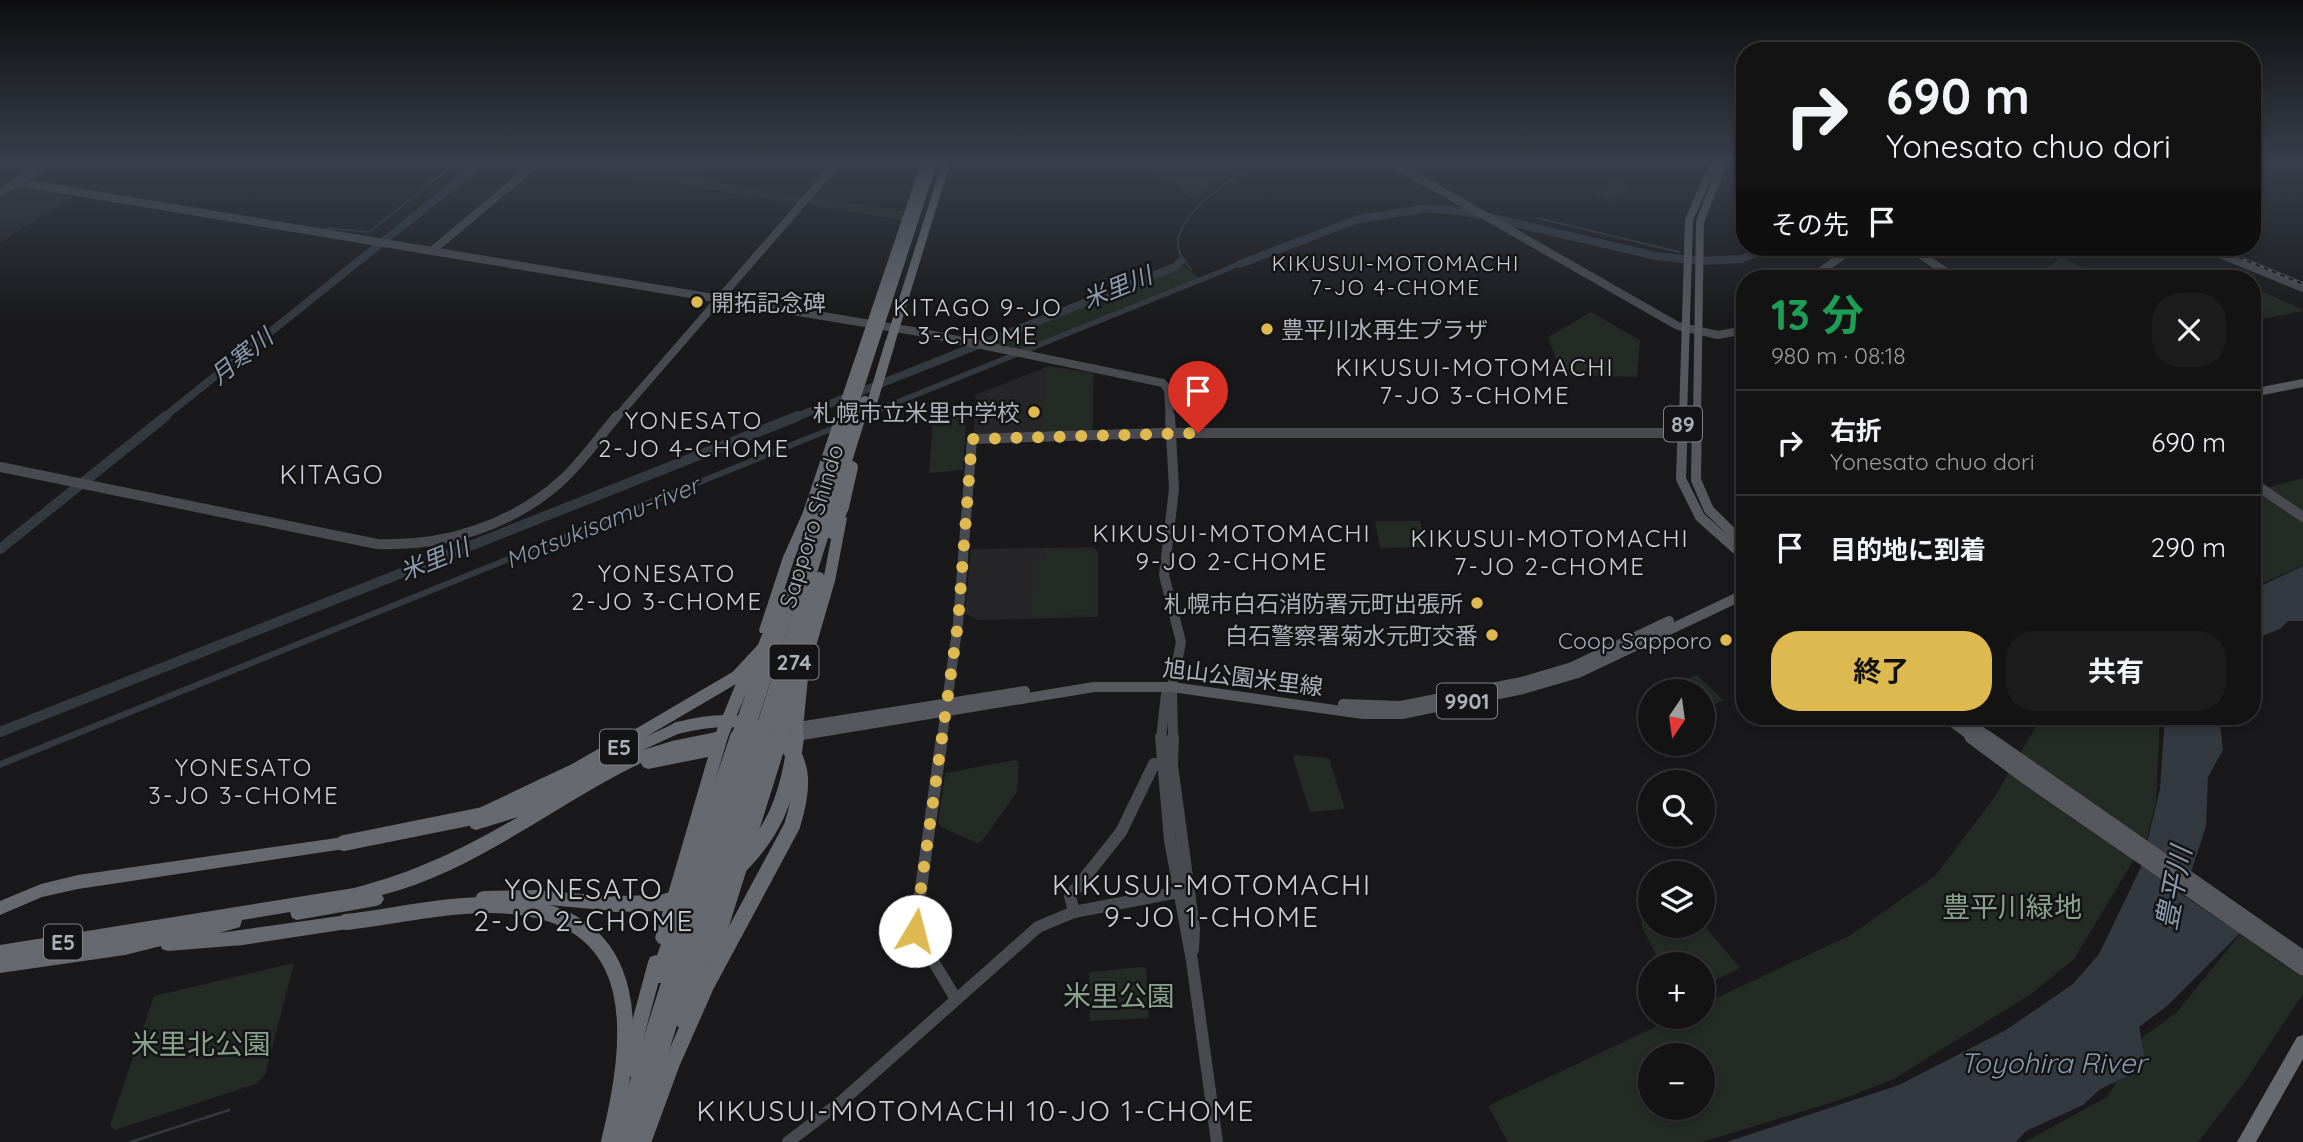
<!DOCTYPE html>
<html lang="ja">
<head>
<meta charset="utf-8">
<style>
	body { margin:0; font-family:Quicksand,"Noto Sans JP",sans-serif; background:#1c1c1d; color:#f1f3f6; height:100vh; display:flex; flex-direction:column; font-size:26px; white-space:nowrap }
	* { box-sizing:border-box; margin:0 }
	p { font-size:23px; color:#9d9ea0 }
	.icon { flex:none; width:38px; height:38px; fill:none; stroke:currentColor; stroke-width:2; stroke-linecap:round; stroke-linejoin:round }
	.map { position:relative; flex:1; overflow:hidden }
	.drawer { position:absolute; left:1736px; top:270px; width:525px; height:455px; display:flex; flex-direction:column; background:#131314; border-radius:28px; box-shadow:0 4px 10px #0003,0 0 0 2px #323234 }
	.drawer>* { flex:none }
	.top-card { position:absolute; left:1736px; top:42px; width:525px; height:214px; border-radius:28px; box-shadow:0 4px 10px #0003,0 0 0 2px #323234; background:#131314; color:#f1f3f6; overflow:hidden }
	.needle { width:46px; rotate:193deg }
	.controls { position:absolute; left:1638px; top:679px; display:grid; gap:14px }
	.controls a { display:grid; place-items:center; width:77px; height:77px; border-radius:50%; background:#131314; box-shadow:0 4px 10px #0003,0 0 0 2px #323234; font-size:35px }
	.pin { position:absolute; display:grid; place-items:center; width:60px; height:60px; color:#fff; margin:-72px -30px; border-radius:50% 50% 50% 0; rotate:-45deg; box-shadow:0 0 7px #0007 }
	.pin .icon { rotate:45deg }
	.me { position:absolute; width:77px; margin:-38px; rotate:8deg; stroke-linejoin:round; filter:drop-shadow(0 0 5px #0008) }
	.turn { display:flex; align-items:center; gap:24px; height:147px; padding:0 35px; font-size:32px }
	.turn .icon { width:91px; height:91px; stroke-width:2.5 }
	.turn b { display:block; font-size:49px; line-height:60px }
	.then { display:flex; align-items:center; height:66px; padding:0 35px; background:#0003; gap:14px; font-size:26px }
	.round { display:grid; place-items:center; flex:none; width:74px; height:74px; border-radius:28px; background:#1c1c1d }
	.headline { display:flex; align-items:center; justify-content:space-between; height:119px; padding:0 35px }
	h1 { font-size:42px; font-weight:700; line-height:52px; color:#1e9e55 }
	.primary-button { display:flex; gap:14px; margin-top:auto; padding:14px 35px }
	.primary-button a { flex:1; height:80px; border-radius:28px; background:#ddb94f; color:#111; font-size:28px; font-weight:700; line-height:80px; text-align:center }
	.primary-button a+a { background:#1c1c1d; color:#f1f3f6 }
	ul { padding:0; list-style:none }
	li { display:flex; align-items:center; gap:21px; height:105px; padding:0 35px; border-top:2px solid #323234 }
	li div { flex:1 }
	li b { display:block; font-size:26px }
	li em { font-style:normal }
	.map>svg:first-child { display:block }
	.built { fill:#262528 }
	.green { fill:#242b25; fill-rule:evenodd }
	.water { fill:#333940 }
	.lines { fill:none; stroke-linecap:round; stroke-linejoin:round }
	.stream-far1 { stroke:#333940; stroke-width:2 }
	.stream { stroke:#333940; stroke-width:2.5 }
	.river-far1 { stroke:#333940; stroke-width:8 }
	.river { stroke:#333940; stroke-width:10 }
	.secondary-far2 { stroke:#494a4f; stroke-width:8 }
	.secondary-far1 { stroke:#494a4f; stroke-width:10 }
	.secondary { stroke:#494a4f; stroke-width:12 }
	.primary-far2 { stroke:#57585e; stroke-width:8 }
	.primary-far1 { stroke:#57585e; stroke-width:10 }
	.primary { stroke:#57585e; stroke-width:13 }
	.highway { fill:#676970; fill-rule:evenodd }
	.rail-casing { stroke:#525358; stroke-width:3.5 }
	.rail { stroke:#141416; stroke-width:2; stroke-dasharray:4.5; stroke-linecap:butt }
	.highway-bridge-far2 { stroke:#676970; stroke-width:10 }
	.highway-bridge-far1 { stroke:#676970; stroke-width:12 }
	.highway-bridge { stroke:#676970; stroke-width:16 }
	.route { stroke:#ddb94f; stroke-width:12; stroke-dasharray:0 21.6 }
	.poi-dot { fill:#ddb94f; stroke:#141416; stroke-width:2.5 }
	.labels { text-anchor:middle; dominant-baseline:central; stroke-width:5; stroke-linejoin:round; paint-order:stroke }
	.far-neighbourhood-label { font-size:21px; letter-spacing:2px; fill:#cecfd6; stroke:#141416 }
	.shield { fill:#141416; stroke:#7f8188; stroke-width:2 }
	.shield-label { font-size:21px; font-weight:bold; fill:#adb0b9 }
	.poi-label { font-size:23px; fill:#adb0b9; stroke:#141416; text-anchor:end }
	.street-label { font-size:23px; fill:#adb0b9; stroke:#141416 }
	.water-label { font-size:24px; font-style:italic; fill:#899aaf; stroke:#141416 }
	.neighbourhood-label { font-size:24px; letter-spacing:2px; fill:#cecfd6; stroke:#141416 }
	.quarter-label { font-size:26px; letter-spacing:2px; fill:#cecfd6; stroke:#141416 }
	.near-neighbourhood-label { font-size:28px; letter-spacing:2px; fill:#cecfd6; stroke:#141416 }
	.near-water-label { font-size:28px; font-style:italic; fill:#899aaf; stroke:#141416 }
	.near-park-label { font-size:28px; fill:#87a18b; stroke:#141416 }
</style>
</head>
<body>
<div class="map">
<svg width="2303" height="1142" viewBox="0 0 2303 1142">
	<rect width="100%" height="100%" fill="#19191b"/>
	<!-- built -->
	<g class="built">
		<polygon points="1140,163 1241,163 1197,197 1189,197"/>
		<polygon points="19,186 75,196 0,242 0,197"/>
		<polygon points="1049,366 1094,373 1092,432 974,434 975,395"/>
		<polygon points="1093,547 1098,551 1098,617 978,620 965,613 971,549"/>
	</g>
	<!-- green -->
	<g class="green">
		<polygon points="539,163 605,166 716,163 700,180 908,212 905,220"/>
		<polygon points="1162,163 1198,163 1219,179 1197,196 1190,196 1156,173 1168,169"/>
		<polygon points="1608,176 1611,176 1635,189 1611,201 1594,193 1611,184"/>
		<polygon points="2060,258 2063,258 2097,275 2092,278 2044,278 2039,275"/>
		<polygon points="1183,265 1201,279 1022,349 987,343"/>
		<polygon points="2263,292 2302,309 2303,311 2252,321 2252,300"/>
		<polygon points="1591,312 1640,340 1637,377 1562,375 1548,337"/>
		<polygon points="1050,367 1092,374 1093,430 1050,432 1043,429 1046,369"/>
		<polygon points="960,405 967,408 963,470 929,473 933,418"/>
		<polygon points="2303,478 2303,565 2252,588 2252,492"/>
		<polygon points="1375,521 1420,521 1427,547 1380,548"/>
		<polygon points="1045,549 1095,551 1095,615 1031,616 1034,559 1045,559"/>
		<polygon points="1697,675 1723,700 1703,710 1703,691 1659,691"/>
		<path d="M2042 716H2160L2156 801 2147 838 2074 959 2031 994 1894 1079 1840 1100 1702 1142H1508L1488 1106 1676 1017H1703V1004L1849 936 1935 876 1994 798ZM1650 1055H1703V1108H1650Z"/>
		<polygon points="1295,755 1329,758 1345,809 1310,812 1293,758"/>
		<polygon points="1015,760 1019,762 1017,792 982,841 977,843 941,827 938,823 945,773"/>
		<polygon points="1650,918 1650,926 1703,924 1740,968 1703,986 1703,964 1661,964 1642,927 1642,922"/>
		<polygon points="2241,933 2303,974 2303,994 2244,1083 2198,1142 2024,1142 2107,1097 2143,1037 2177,1012"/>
		<polygon points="294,963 265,1075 256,1084 115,1130 110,1125 154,996"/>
		<polygon points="1142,967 1146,969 1149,1018 1090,1021 1089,972"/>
	</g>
	<!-- water -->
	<g class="water">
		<polygon points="1250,257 1254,260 1222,274 0,768 0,761"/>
		<polygon points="2303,566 2303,621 2288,621 2280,629 2252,640 2252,590"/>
		<polygon points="2165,716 2219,716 2223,750 2208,777 2206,826 2192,869 2178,892 2240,933 2167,1006 2139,1027 2145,1059 2127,1076 2099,1090 2083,1105 2026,1131 2016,1142 1727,1142 1899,1085 2006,1030 2073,984 2099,954 2141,867 2160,789"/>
	</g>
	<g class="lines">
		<!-- stream-far1 -->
		<g class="stream-far1">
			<polyline points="1538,218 1679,252"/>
			<polyline points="1534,226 1535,223"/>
			<polyline points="327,228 369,232 456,163"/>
			<polyline points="1679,257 1680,261"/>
			<path d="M1191 269C1184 260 1176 252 1178 240 1182 210 1232 179 1255 163"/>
		</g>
		<!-- stream -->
		<polyline class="stream" points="131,1142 229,1110"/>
		<!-- river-far1 -->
		<g class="river-far1">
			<polyline points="1240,264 1358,219 1429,208 1467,212 1656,256 1701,261 1741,259 1772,247"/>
			<polyline points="163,418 481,163"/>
			<polyline points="794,418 1175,267 1181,261"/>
		</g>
		<!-- river -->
		<g class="river">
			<polyline points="0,549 166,416"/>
			<polyline points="0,732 798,416"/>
		</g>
		<!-- secondary-far2 -->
		<g class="secondary-far2">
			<polyline points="1393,163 1430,185"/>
			<polyline points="1742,163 1745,164"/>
			<polyline points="1424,181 1678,326 1718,335 1745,330"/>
			<polyline points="17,182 919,332 1163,383 1168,390 1170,418"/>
			<polyline points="0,192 48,163"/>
			<polyline points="1909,247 1955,278"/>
			<polyline points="2203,247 2303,288"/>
			<polyline points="434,249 537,163"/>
			<polyline points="1812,278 1854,247"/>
			<polyline points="616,418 837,163"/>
		</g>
		<!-- secondary-far1 -->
		<g class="secondary-far1">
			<path d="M0 467 377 544C443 547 511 526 561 481 582 462 599 437 617 416"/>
			<polyline points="2252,482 2303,517"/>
			<polyline points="1172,687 1173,738"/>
			<polyline points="942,738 958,623 972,439 1160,433 1695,433"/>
			<polyline points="1161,738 1166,694 1172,687 1181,642 1164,575 1174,489 1170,416"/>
		</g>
		<!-- secondary -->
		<g class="secondary">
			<polyline points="942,737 915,931 956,999"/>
			<polyline points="1161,737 1170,840 1192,961 1217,1142"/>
			<polyline points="1173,737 1172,765 1194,929 1193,950"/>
			<polyline points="1074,912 1070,896 1121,832 1154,764 1168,765"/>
			<polyline points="788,1142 842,1101 1038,927 1074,912 1189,890"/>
		</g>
		<!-- primary-far2 -->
		<g class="primary-far2">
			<polyline points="2252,393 2303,383"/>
			<polyline points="1683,418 1689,220 1714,163"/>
			<polyline points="1697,418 1700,222 1723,163"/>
		</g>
		<!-- primary-far1 -->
		<g class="primary-far1">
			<polyline points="1683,416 1681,479 1700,517 1745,557"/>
			<polyline points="1697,416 1696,480 1709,510 1745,545"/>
			<polyline points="1343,704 1401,706 1522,682 1572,667 1669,621"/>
			<polyline points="1944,716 1974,738"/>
			<polyline points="1960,716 1990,738"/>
			<polyline points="792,728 1025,691"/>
			<polyline points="790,737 1094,687 1172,687 1363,714 1402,714 1523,689 1578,673 1745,594"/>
		</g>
		<!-- primary -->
		<g class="primary">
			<polyline points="1971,737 2029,780 2303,969"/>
			<polyline points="1987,737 2303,957"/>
		</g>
		<!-- highway -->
		<g class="highway">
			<polygon points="921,163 929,163 816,509 795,557 771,630 770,633 760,633 759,630 783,557 803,512"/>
			<polygon points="942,163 950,163 895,343 890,346 886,345 885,343"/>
			<polygon points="841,514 847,518 835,581 812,660 810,664 800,664 798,660 823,581 835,518"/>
			<path d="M753 654 758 655 760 659 728 737 668 943 663 945 658 943 655 938 708 757 648 769 643 767 641 763C554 805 476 871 382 895L384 899 381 904 376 906 297 920 292 918 290 912 242 920 240 927 219 933 354 914 359 916 362 921 359 926 354 928 243 945 168 951 162 949 161 946 125 955 0 973V945L354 888C416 872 463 849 518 817L476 830 471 828 469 824 471 820 524 802 622 748 677 722 682 724 684 728 682 732 643 750 672 741 716 732 746 659 748 655Z"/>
			<polygon points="798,679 803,680 805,684 713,977 711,982 702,983 692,1021 690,1027 684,1029 678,1027 676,1021 687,981 689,976 698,975 791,684 793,680"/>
			<polygon points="344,837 349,838 351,843 349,848 344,849 78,889 42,897 0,915 0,901 41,884 78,875"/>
			<polygon points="537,890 615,897 620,899 623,904 620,909 615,911 537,904 483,905 478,903 475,898 478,893 483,891"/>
			<polygon points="656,955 662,957 664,962 635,1070 633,1076 627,1078 621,1076 619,1070 648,962 650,957"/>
			<polygon points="2303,1035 2303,1059 2256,1142 2237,1142 2297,1037"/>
		</g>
		<!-- rail casing -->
		<g class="rail-casing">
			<polyline id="rail" points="2214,247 2303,284"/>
		</g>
		<!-- rail -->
		<use href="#rail" class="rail"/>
		<!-- highway-bridge-far2 -->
		<g class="highway-bridge-far2">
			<polyline points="869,413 890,343"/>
			<polyline points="849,418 932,163"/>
			<polyline points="860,418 865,401"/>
		</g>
		<!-- highway-bridge-far1 -->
		<g class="highway-bridge-far1">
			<polyline points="832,533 843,507 852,467"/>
			<path d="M677 728C713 719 749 715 781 738"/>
			<polyline points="632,738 736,677 763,648 785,595"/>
			<polyline points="737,738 765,655"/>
			<polyline points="746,738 849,416"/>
			<polyline points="759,738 860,416"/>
			<polyline points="770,738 819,578"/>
			<polyline points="796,738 805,648"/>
		</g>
		<!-- highway-bridge -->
		<g class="highway-bridge">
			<polyline points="344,843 483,815 576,771 635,737"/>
			<path d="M728 877C774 837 789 796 796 737"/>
			<polyline points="615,904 661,903 703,891"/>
			<path d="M346 922C400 916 457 901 511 906 648 918 634 1041 609 1142"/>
			<polyline points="659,975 738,737"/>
			<polyline points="695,981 770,737"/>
			<polyline points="619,1142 747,737"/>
			<polyline points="632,1142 759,737"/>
			<path d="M643 1142 672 1063 706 986 792 826C802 794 808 760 778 737"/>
		</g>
	</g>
	<!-- sky -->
	<linearGradient id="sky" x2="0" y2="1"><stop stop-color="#0e0e0f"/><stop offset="0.5" stop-color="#383e4a"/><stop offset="1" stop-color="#383e4a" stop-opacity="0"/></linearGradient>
	<rect width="2303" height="323" fill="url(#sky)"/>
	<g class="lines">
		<!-- route -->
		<polyline class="route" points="915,931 958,623 972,439 1198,433"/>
	</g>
	<!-- markers -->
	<g class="poi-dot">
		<circle cx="697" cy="302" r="7"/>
		<circle cx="1267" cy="329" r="7"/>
		<circle cx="1034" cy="412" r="7"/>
		<circle cx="1477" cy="603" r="7"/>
		<circle cx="1492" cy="635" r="7"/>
		<circle cx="1726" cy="640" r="7"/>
	</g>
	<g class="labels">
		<!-- far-neighbourhood labels -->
		<g class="far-neighbourhood-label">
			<text x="1396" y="263">KIKUSUI-MOTOMACHI<tspan x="1396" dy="24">7-JO 4-CHOME</tspan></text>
		</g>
		<!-- shield labels -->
		<g class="shield">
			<rect x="1664" y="406.5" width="38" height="35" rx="5"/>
			<rect x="769.5" y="644.5" width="49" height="35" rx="5"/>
			<rect x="1437" y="683.5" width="60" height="35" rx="5"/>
			<rect x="600" y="729.5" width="38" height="35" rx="5"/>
			<rect x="44" y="924.5" width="38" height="35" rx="5"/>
		</g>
		<g class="shield-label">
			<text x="1683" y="424">89</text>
			<text x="794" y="662">274</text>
			<text x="1467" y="701">9901</text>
			<text x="619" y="747">E5</text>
			<text x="63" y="942">E5</text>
		</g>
		<!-- poi labels -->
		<g class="poi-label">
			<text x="711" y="302" text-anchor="start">開拓記念碑</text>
			<text x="1281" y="329" text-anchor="start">豊平川水再生プラザ</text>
			<text x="1020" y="412">札幌市立米里中学校</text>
			<text x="1463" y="603">札幌市白石消防署元町出張所</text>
			<text x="1478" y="635">白石警察署菊水元町交番</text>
			<text x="1712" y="640">Coop Sapporo</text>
		</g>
		<!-- street labels -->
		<g class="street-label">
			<text transform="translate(811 526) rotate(-73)">Sapporo Shindo</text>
			<text transform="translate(1243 677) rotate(7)">旭山公園米里線</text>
		</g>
		<!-- water labels -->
		<g class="water-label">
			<text transform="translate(1117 287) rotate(-22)">米里川</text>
			<text transform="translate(241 356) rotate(-39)">月寒川</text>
			<text transform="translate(602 522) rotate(-22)">Motsukisamu-river</text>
			<text transform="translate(434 559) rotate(-22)">米里川</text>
		</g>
		<!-- neighbourhood labels -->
		<g class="neighbourhood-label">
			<text x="978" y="307">KITAGO 9-JO<tspan x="978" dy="28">3-CHOME</tspan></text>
			<text x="1475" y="367">KIKUSUI-MOTOMACHI<tspan x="1475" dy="28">7-JO 3-CHOME</tspan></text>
			<text x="694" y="420">YONESATO<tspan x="694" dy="28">2-JO 4-CHOME</tspan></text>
			<text x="1232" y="533">KIKUSUI-MOTOMACHI<tspan x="1232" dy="28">9-JO 2-CHOME</tspan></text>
			<text x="1550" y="538">KIKUSUI-MOTOMACHI<tspan x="1550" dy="28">7-JO 2-CHOME</tspan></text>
			<text x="667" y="573">YONESATO<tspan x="667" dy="28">2-JO 3-CHOME</tspan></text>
			<text x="244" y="767">YONESATO<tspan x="244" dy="28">3-JO 3-CHOME</tspan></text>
		</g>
		<!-- quarter labels -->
		<g class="quarter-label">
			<text x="332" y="474">KITAGO</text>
		</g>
		<!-- near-neighbourhood labels -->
		<g class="near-neighbourhood-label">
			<text x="1212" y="884">KIKUSUI-MOTOMACHI<tspan x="1212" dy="32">9-JO 1-CHOME</tspan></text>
			<text x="584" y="888">YONESATO<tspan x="584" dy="32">2-JO 2-CHOME</tspan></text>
			<text x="976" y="1110">KIKUSUI-MOTOMACHI 10-JO 1-CHOME</text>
		</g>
		<!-- near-water labels -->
		<g class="near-water-label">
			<text transform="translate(2173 888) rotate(-79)">豊平川</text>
			<text x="2053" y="1062">Toyohira River</text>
		</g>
		<!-- near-park labels -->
		<g class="near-park-label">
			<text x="2012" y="906">豊平川緑地</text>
			<text x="1119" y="995">米里公園</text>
			<text x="201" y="1043">米里北公園</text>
		</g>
	</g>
</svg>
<div class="controls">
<a><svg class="needle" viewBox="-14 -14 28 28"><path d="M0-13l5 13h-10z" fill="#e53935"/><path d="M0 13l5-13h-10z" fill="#9d9ea0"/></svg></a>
<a><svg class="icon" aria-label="search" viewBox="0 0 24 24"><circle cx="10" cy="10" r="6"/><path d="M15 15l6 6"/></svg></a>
<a><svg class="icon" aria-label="layers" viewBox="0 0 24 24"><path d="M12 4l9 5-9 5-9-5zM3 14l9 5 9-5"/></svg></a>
<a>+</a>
<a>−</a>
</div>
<div class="pin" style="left:1198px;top:433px;background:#d93025"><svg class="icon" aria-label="arrive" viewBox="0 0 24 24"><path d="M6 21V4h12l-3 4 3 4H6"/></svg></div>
<svg class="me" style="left:915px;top:931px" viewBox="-20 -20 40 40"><circle r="19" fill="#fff"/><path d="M0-13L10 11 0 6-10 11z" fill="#ddb94f"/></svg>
<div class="top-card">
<div class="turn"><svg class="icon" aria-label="right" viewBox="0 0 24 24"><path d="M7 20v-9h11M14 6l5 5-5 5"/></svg><div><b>690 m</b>Yonesato chuo dori</div></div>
<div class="then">その先<svg class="icon" aria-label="arrive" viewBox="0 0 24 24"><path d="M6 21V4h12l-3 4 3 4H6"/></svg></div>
</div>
<section class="drawer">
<div class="headline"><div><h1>13 分</h1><p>980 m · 08:18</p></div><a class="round"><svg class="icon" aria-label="close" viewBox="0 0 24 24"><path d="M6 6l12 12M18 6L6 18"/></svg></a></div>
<ul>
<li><svg class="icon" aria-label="right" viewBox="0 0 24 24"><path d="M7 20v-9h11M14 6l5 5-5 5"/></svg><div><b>右折</b><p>Yonesato chuo dori</p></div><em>690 m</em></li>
<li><svg class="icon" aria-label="arrive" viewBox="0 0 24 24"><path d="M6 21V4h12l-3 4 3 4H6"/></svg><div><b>目的地に到着</b></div><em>290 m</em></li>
</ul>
<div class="primary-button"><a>終了</a><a>共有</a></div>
</section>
</div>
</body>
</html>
